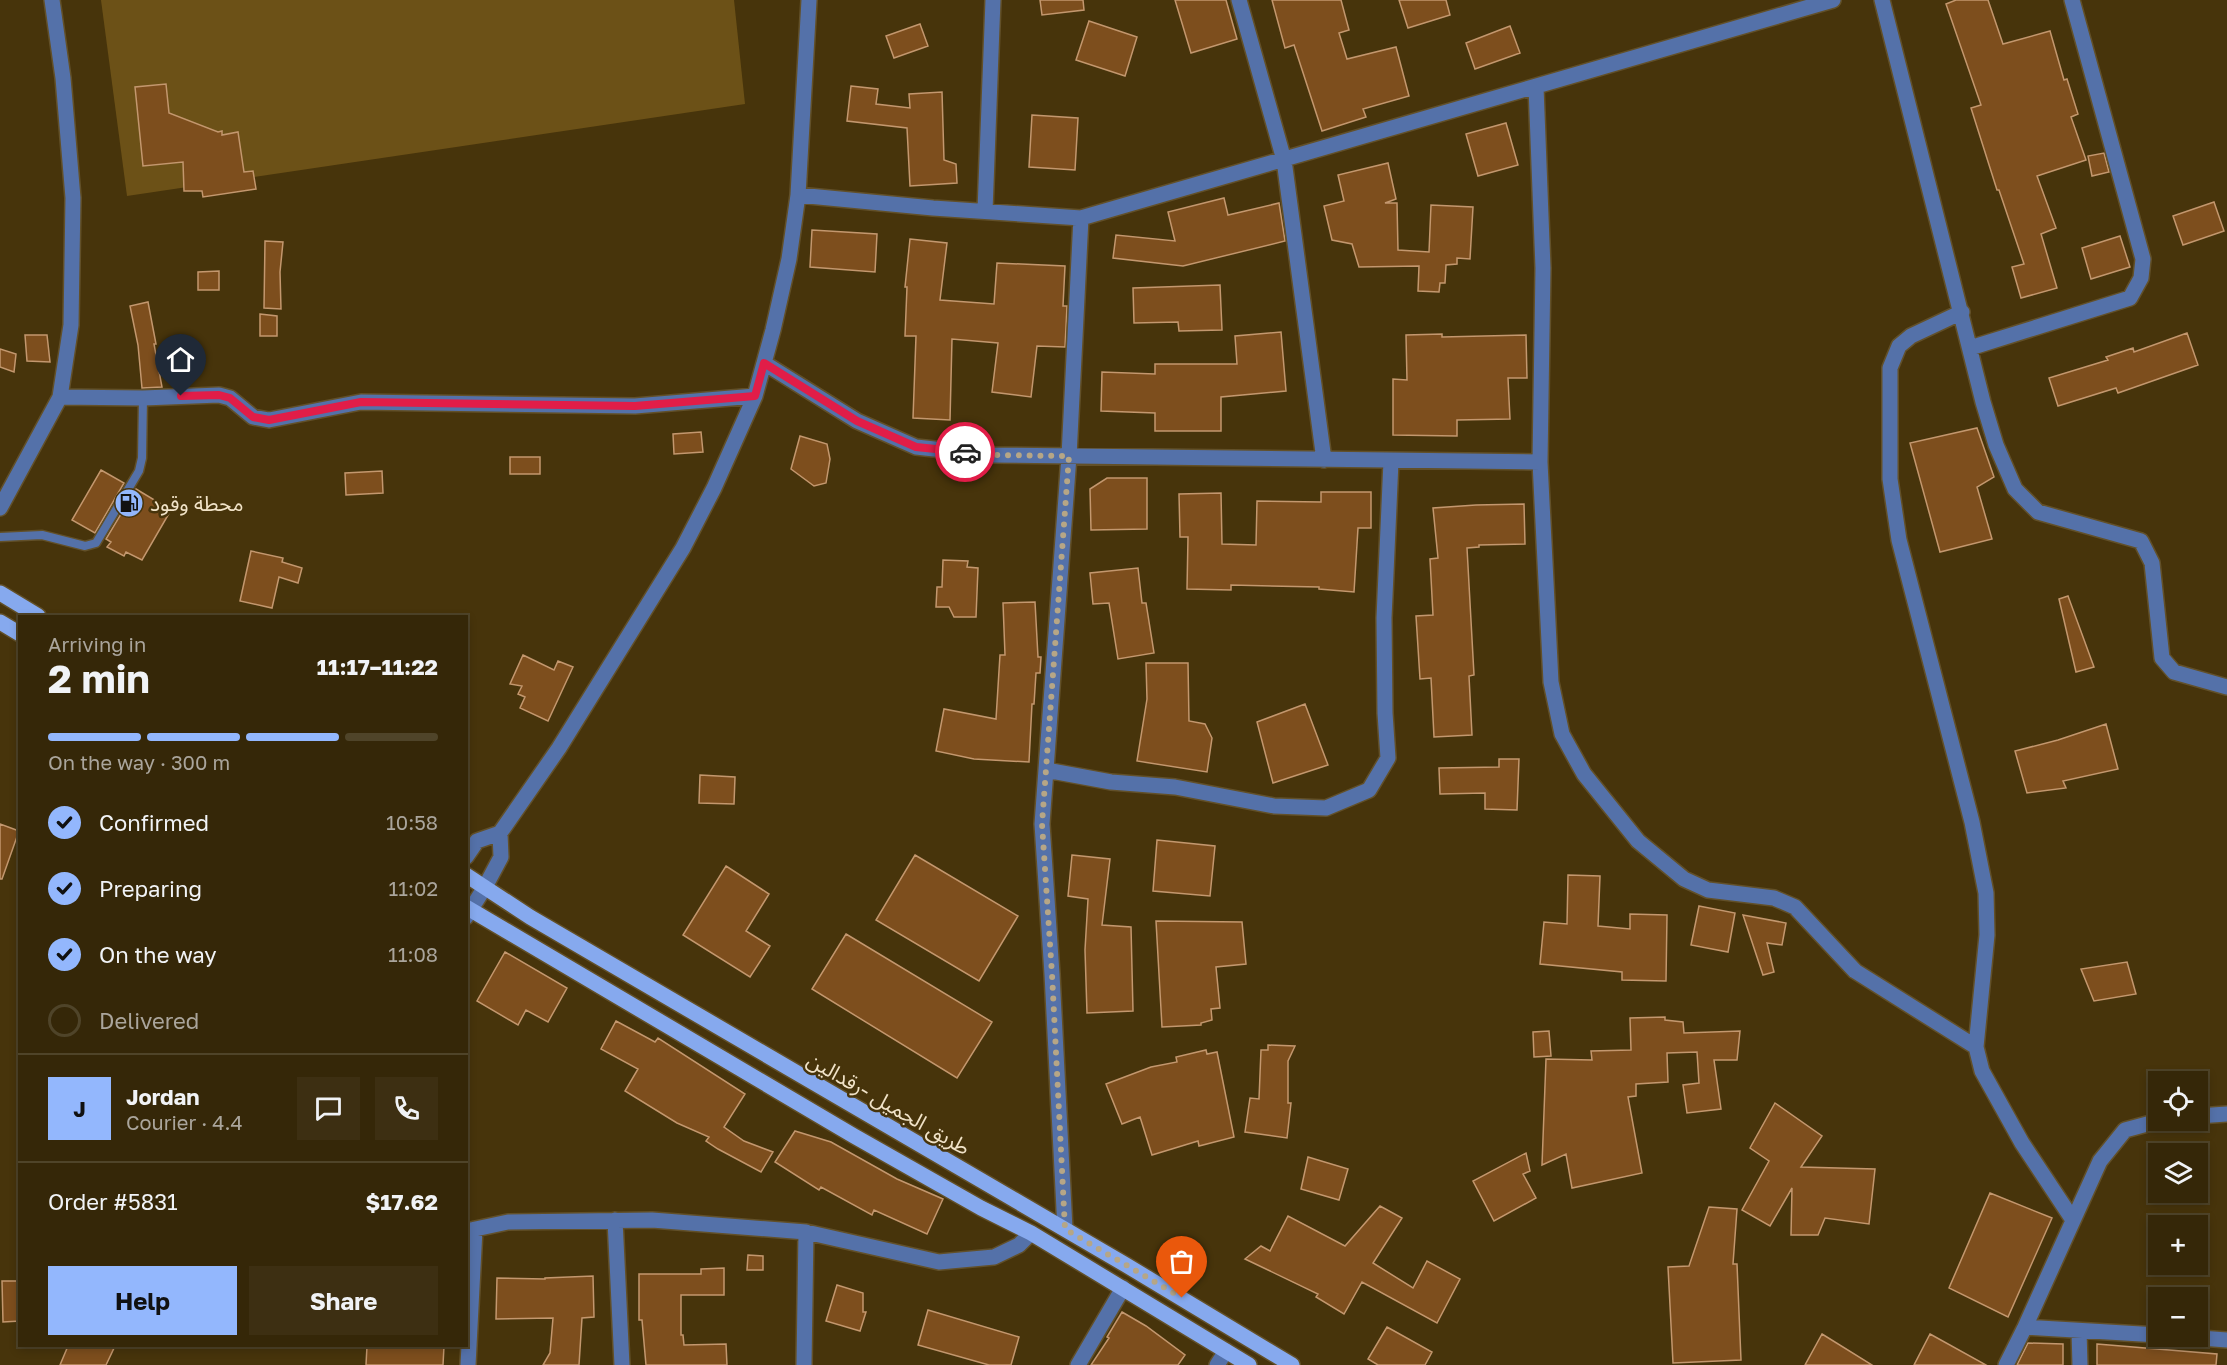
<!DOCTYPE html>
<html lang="en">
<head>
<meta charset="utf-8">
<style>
	body { margin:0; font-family:"Golos Text","Noto Sans Arabic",sans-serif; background:#3d2f12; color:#f1f3f6; height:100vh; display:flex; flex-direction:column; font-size:22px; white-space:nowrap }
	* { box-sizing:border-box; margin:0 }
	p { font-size:20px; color:#aaa59c }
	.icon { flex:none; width:33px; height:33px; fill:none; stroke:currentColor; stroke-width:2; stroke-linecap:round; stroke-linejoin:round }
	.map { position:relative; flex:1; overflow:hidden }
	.details { position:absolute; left:18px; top:615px; width:450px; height:732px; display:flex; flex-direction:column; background:#352708; border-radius:0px; box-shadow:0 3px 9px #0003,0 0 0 2px #4f4429 }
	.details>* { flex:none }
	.controls { position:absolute; left:2148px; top:1071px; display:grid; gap:12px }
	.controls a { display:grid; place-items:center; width:60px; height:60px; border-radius:0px; background:#352708; box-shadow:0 3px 9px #0003,0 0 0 2px #4f4429; font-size:30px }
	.pin { position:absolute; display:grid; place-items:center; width:51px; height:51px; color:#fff; margin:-62px -26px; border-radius:50% 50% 50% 0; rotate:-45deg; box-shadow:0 0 6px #0007 }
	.pin .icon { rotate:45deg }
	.courier { position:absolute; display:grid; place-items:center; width:60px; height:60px; margin:-30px; border:4px solid #e11d48; border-radius:50%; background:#fff; color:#222; box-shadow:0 2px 8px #0007 }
	.head em { font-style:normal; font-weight:700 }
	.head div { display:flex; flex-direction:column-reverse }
	.head { display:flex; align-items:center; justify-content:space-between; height:102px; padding:0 30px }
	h1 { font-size:39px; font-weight:700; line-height:45px }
	.bar { display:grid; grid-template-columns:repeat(4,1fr); gap:9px 6px; align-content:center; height:72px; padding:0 30px }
	.bar i { height:8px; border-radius:4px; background:#4f4429 }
	.bar .current { background:#93b7fd }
	.bar p { grid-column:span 4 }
	.line { display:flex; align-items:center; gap:15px; padding:0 30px; border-top:2px solid #4f4429 }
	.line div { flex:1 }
	.round { display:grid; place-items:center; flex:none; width:63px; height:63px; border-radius:0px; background:#3d2f12 }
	ol { padding:0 30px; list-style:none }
	li { display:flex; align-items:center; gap:18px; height:66px }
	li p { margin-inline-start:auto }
	li .icon { padding:6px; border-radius:50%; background:#93b7fd; color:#111; stroke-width:4 }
	li:last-child { color:#aaa59c }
	li i { width:33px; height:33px; border:3px solid #4f4429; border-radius:50% }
	.button { display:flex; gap:12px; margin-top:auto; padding:12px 30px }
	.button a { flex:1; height:69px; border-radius:0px; background:#93b7fd; color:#111; font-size:24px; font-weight:700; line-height:69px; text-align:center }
	.button a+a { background:#3d2f12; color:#f1f3f6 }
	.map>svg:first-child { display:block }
</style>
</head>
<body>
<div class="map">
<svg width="2227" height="1365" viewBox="0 0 2227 1365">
	<rect width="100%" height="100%" fill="#47340b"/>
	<!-- green -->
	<path fill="#6c5117" d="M101 0H734L745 104 127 196Z"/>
	<!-- building -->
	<path fill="#7d4e1d" stroke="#c3976e" stroke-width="1.5" d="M1040 0H1083L1084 10 1042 15Z
		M1175 0H1226L1237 39 1191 53Z
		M1272 0H1341L1349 30 1339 33 1347 59 1396 47 1409 96 1363 109 1366 117 1322 131 1294 45 1285 48Z
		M1399 0H1446L1450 15 1408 28Z
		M1956 0H1988L2003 44 2050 31 2064 80 2067 79 2078 114 2071 117 2086 160 2037 176 2056 228 2041 234 2057 288 2021 298 2012 267 2024 264 1999 190H1997L1971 108 1981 105 1946 4Z
		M1089 21 1137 37 1125 76 1076 60Z
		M920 24 928 46 894 58 886 36Z
		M1510 26 1520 53 1475 69 1466 43Z
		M166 84 169 113 218 132 222 131V135L238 132 244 172 253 171 256 189 203 197 202 191H184L183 162 143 166 135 87Z
		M851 86 878 89 876 104 910 108 909 94 942 92 944 160 956 164 957 183 910 186 907 128 847 121Z
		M1032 115 1078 118 1075 170 1029 167Z
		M1506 123 1518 165 1478 176 1466 134Z
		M2104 153 2109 172 2092 176 2088 156Z
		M1388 163 1396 199 1385 203H1397L1398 250 1429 252 1431 205 1473 207 1470 259 1457 258V264L1446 265 1445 283H1440L1439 292 1418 291 1419 266 1359 267 1352 244 1332 240 1324 206 1344 201 1338 175Z
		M1224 198 1228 215 1279 203 1285 241 1183 266 1113 258 1116 235 1175 241 1168 212Z
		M2214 202 2224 231 2183 245 2173 216Z
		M812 230 877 234 875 272 810 267Z
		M2120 236 2130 267 2091 279 2082 248Z
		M910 239 947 243 940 300 994 304 997 263 1065 266 1063 306H1067L1065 347 1037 346 1031 397 992 392 998 343 952 339 950 420 913 418 916 336H905L907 287H905Z
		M265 241 283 242 280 272 281 309 264 308Z
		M219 271V290H198V272Z
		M1220 285 1222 330 1179 331 1178 322 1134 323 1133 288Z
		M148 302 156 344H154L162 387 142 388 138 345 130 306Z
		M260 314 277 316V336H260Z
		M1281 332 1286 391 1221 397V431H1155V413L1101 411 1102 372 1155 374V364H1237L1235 336Z
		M2187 333 2198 365 2118 393 2116 388 2058 406 2049 378 2108 360 2106 357 2133 348 2134 352Z
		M1442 334V337L1526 335 1527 378H1508L1510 419 1457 420V436L1393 435V379L1407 380 1406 335Z
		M25 335H47L50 362 27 361Z
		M0 349 16 354 14 372 0 367Z
		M1977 428 1994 477 1977 487 1992 539 1940 552 1910 443Z
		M701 432 703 452 674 454 673 434Z
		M800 436 827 444 830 459 826 483 814 486 791 469Z
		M510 457H540V474H510Z
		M101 470 124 483 95 533 72 520Z
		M382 471 383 493 346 495 345 473Z
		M1107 478H1147V529L1091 530 1090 489Z
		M136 489 171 510 142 560 126 552 124 556 107 547 111 542 106 539Z
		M1321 492H1371V528H1358L1354 592 1319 589V587L1231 585V590L1187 589 1188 537H1180L1179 494 1221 493 1222 544 1256 545 1257 501 1321 502Z
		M1524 504 1525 544 1479 545V547L1467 548 1474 675 1469 676 1472 735 1434 737 1431 678 1420 679 1416 616 1433 615 1430 559 1438 558 1433 508 1476 505Z
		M251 551 283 558 282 562 302 568 298 583 279 577 272 608 240 601Z
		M943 560 968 561 967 567 978 568 976 617H954L949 607H936L937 587H942Z
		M1138 568 1142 603H1146L1154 653 1118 659 1109 603 1093 604 1090 573Z
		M2068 596 2094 667 2076 672 2059 599Z
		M1035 602 1038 657H1041L1040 673H1036L1034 704H1032L1029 762 974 759 936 751 944 709 996 719 1000 655H1005L1003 603Z
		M523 655 554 670 558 661 573 667 548 721 520 708 525 697 518 694 522 686 510 684Z
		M1146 663H1188L1189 721 1205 724 1212 738 1207 772 1137 761 1147 699Z
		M1305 704 1328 765 1273 783 1257 722Z
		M2106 724 2118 769 2063 781 2066 788 2027 793 2015 751 2058 740Z
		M1499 759H1519L1517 810 1485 809V793L1440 794 1439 768 1499 767Z
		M700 775 735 777 734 804 699 803Z
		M0 824 19 831 2 879H0Z
		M1157 840 1215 846 1210 896 1153 891Z
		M915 855 1018 916 979 981 876 920Z
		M1072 855 1110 859 1102 925 1131 927 1133 1011 1087 1013 1085 950 1088 899 1068 896Z
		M726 866 769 894 746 931 770 946 750 977 683 935Z
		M1568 875 1600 876 1598 926 1630 929V914L1667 915 1666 981 1622 980V972L1540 964 1544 922 1567 924Z
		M1699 906 1735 913 1728 952 1691 945Z
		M1743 915 1786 923 1782 945 1767 943 1774 972 1763 975Z
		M1156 921 1242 922 1246 964 1216 967 1220 1008 1211 1009 1212 1020 1201 1023V1025L1162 1027Z
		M846 934 992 1022 957 1078 812 989Z
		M505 952 567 988 548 1022 526 1010 518 1025 477 1001Z
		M2127 962 2136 994 2094 1001 2081 969Z
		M1665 1017V1020L1683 1022 1684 1033 1740 1031 1737 1060H1714L1721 1109 1687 1113 1683 1085 1699 1083 1697 1052 1667 1053 1668 1082 1636 1084V1096L1628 1097 1642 1173 1572 1188 1566 1154 1542 1165 1546 1059 1592 1060 1591 1051 1631 1050 1630 1018Z
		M616 1021 655 1042 658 1038 745 1094 724 1127 744 1141 773 1152 761 1172 718 1149 706 1141 709 1137 677 1123 625 1091 638 1069 601 1049Z
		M1549 1031 1551 1056 1534 1057 1533 1032Z
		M1268 1045 1295 1046 1288 1061V1103H1291L1287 1138 1245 1132 1250 1098 1259 1099 1261 1050H1268Z
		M1206 1050 1207 1054 1217 1052 1234 1137 1199 1146 1198 1141 1152 1155 1140 1117 1122 1124 1106 1084 1151 1067 1177 1062 1176 1057Z
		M1775 1103 1822 1136 1801 1167 1875 1169 1869 1224 1825 1218 1818 1235H1791L1792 1188 1770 1226 1742 1210 1769 1161 1750 1148Z
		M795 1131 831 1142 897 1179 943 1199 927 1234 874 1210 872 1215 821 1187 819 1190 775 1162Z
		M1526 1153 1530 1171 1523 1174 1536 1198 1494 1221 1473 1181Z
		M1308 1157 1348 1169 1339 1200 1301 1189Z
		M1990 1193 2052 1218 2008 1317 1949 1288Z
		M1380 1206 1402 1218 1373 1263 1413 1288 1427 1261 1460 1279 1437 1323 1362 1282 1344 1314 1316 1297 1318 1294 1245 1259 1261 1246 1270 1251 1288 1216 1345 1246Z
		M1709 1207 1737 1209 1733 1264H1737L1741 1360 1673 1363 1668 1267 1689 1266Z
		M748 1255 763 1256V1270H747Z
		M724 1268V1295H681V1335H683L684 1345 726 1344 727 1365H646L642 1320H639V1274H701V1269Z
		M593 1276 594 1317 582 1318 579 1365H543L550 1353 553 1318 496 1319 497 1278 545 1279V1278Z
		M2 1281H20V1321L3 1322Z
		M837 1285 863 1293V1312H866L860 1331 826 1321Z
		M928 1310 1019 1337 1011 1365H989L918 1345Z
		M1122 1312 1146 1326 1185 1355 1178 1365H1091L1109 1338 1107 1337Z
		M1387 1327 1432 1352 1425 1365H1378L1368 1359Z
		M1822 1334 1872 1365H1805Z
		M1930 1334 1986 1365H1914Z
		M2028 1343 2063 1344V1365H2017Z
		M2097 1344 2217 1354 2216 1365H2097Z
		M68 1346H115L106 1365H60Z
		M367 1346H444L443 1365H366Z"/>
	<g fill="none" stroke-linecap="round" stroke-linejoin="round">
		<!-- service casing -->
		<g stroke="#625029" stroke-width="11">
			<path id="service" d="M0 537 42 535 85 546 96 543 139 471 142 458 143 398"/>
		</g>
		<!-- minor casing -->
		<g stroke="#625029" stroke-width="18">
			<path id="minor" d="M1239 0 1284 160 1324 460
				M1882 0 1983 402 1996 445 2015 489 2038 512 2141 541 2152 563 2162 658 2174 672 2227 687
				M1536 87 1543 268 1540 462 1551 682 1562 734 1584 774 1638 841 1684 879 1708 890 1774 898 1795 907 1855 971 1976 1047
				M798 195 933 208 1081 218 1833 0
				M985 211 993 0
				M1962 312 1911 336 1899 346 1890 368V479L1899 540 1972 822 1986 893 1987 935 1976 1047 1982 1071 2022 1143 2073 1220
				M1970 348 2130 298 2141 278 2143 259 2072 0
				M764 363 857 421 916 447 989 455 1540 462
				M60 397 143 398 219 395 230 398 253 417 269 420 361 402 635 406 755 396
				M0 508 60 397 71 325 73 198 63 78 52 0
				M1046 770 1111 782 1175 787 1274 806 1326 808 1369 790 1388 758 1385 713 1384 618 1391 461
				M466 857 477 841 500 833
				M466 917 485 887 501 857 500 833 559 748 683 548 714 488 755 396 773 330 789 259 798 195 809 0
				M2198 1116 2227 1114
				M615 1220 622 1365
				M1065 1229 1052 974 1042 824 1069 456 1081 218
				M466 1231 508 1222 652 1220 806 1232 939 1262 994 1257 1019 1245 1031 1233
				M2025 1327 2158 1335
				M2079 1331 2080 1365
				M2175 1336 2227 1340
				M468 1365 475 1229
				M804 1365 806 1232
				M1078 1365 1123 1288
				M1217 1365 1226 1351
				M2006 1365 2025 1327 2100 1161 2125 1130 2162 1120"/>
		</g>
		<!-- primary casing -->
		<g stroke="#625029" stroke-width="18">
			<path id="primary" d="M0 593 38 616
				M0 622 20 634
				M466 875 530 917 1126 1265 1292 1365
				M466 907 854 1136 981 1208 1031 1233 1249 1365"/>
		</g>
		<!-- service -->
		<use href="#service" stroke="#5471a9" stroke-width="8"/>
		<!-- minor -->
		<use href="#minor" stroke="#5471a9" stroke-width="15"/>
		<!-- primary -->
		<use href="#primary" stroke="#86a9ee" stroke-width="15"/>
	</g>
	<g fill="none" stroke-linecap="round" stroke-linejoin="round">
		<!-- done -->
		<path stroke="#b6a686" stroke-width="6" stroke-dasharray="0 10.8" d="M965 452 989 455 1069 456 1042 824 1052 974 1065 1229 1182 1298"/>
		<!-- route -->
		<path stroke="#e11d48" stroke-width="8" d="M181 396 219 395 230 398 253 417 269 420 361 402 635 406 755 396 764 363 857 421 916 447 965 452"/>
	</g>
	<!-- icons -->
	<defs>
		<g id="fuel-disc" transform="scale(1.5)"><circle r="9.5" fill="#93b7fd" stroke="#47340b"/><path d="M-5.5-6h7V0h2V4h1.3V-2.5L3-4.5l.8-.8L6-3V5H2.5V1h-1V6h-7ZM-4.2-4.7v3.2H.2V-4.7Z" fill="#111"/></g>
	</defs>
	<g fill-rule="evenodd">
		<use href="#fuel-disc" x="129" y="503"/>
	</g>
	<g text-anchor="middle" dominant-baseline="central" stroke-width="5" stroke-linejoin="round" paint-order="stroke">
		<!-- poi labels -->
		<g font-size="21" fill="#f1e3c8" stroke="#47340b" text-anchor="start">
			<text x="150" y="503">محطة وقود</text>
		</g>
		<!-- street labels -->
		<g font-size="21" fill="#f1e3c8" stroke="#47340b">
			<text transform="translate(889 1103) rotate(30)">طريق الجميل -رقدالين</text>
		</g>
	</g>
</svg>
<div class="controls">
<a><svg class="icon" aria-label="locate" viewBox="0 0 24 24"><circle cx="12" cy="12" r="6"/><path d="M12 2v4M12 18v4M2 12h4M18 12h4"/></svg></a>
<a><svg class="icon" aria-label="layers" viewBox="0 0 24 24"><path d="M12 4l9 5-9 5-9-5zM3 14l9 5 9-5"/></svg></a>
<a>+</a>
<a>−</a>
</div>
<div class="pin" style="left:1182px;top:1298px;background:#ea580c"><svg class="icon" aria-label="bag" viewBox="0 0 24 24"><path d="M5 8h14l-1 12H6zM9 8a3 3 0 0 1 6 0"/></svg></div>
<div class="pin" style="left:181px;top:396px;background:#1f2937"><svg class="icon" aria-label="home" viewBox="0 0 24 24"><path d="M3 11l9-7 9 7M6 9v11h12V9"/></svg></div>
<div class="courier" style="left:965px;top:452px"><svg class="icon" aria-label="car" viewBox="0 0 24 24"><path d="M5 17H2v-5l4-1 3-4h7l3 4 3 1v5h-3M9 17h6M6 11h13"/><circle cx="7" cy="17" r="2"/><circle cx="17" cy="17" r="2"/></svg></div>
<section class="details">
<div class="head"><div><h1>2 min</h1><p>Arriving in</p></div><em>11:17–11:22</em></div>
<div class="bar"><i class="current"></i><i class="current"></i><i class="current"></i><i></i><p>On the way · 300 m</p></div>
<ol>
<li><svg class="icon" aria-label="check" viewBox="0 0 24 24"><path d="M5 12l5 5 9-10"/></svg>Confirmed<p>10:58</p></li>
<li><svg class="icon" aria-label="check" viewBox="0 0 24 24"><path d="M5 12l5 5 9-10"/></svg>Preparing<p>11:02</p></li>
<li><svg class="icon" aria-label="check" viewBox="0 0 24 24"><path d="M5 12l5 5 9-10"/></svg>On the way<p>11:08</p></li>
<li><i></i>Delivered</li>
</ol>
<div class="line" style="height:108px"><b class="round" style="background:#93b7fd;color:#111">J</b><div><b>Jordan</b><p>Courier · 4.4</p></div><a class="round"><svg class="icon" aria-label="chat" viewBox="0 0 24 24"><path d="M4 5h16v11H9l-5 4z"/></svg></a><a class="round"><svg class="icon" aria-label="phone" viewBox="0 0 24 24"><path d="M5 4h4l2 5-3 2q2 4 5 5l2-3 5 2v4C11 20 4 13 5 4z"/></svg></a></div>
<div class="line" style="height:78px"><div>Order #5831</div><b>$17.62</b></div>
<div class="button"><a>Help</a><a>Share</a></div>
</section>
</div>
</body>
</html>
